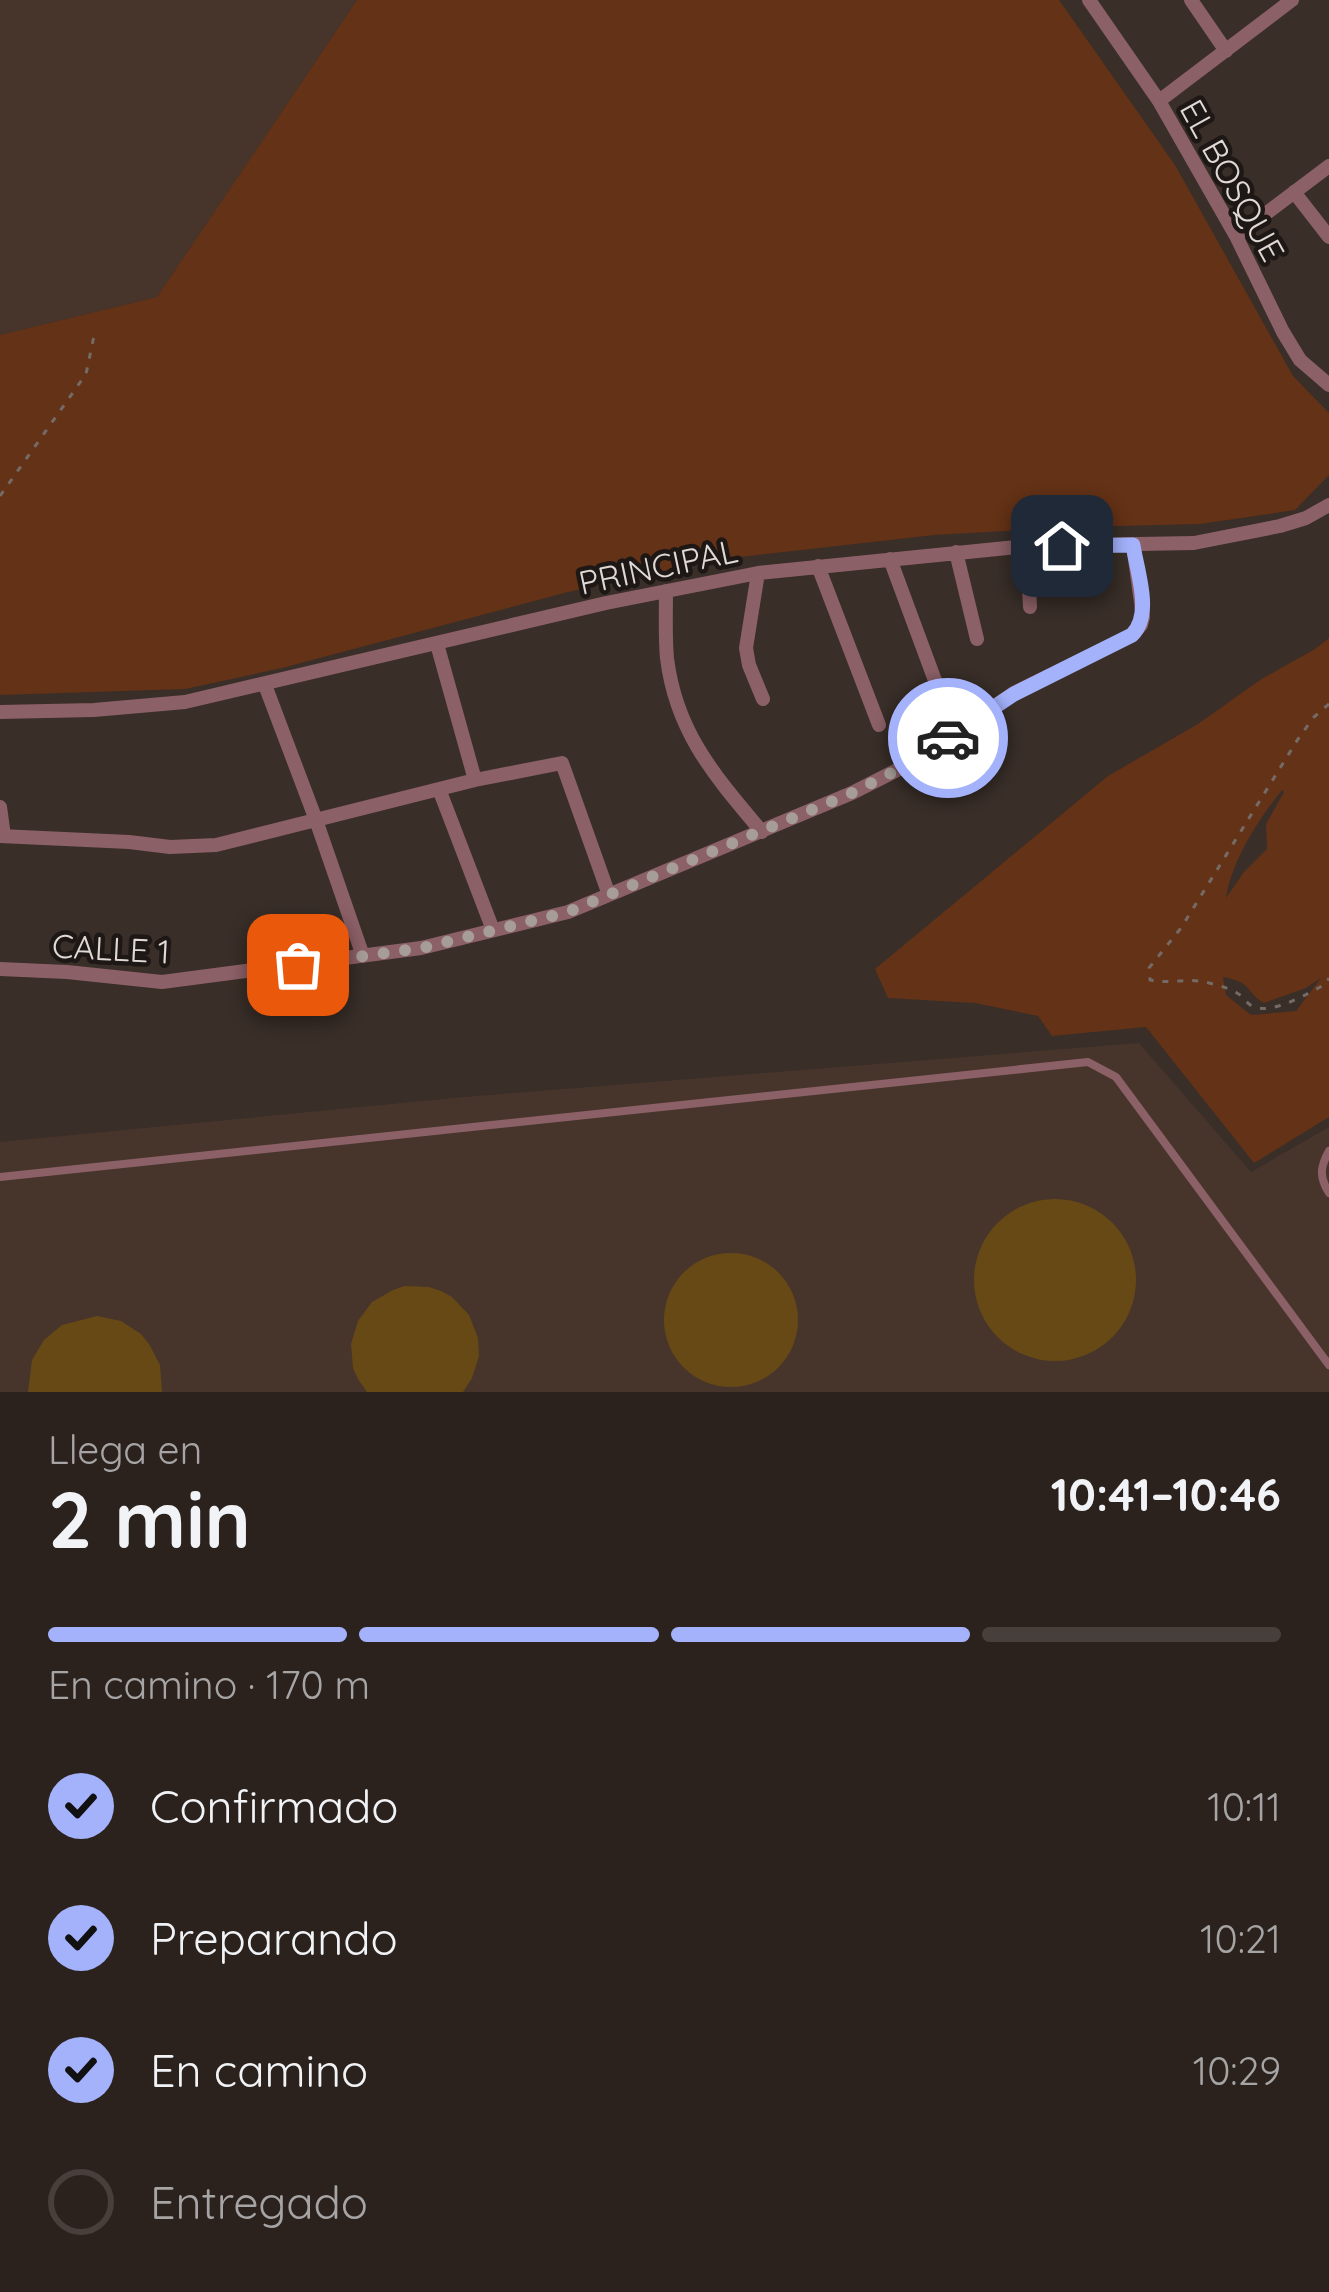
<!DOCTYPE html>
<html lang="es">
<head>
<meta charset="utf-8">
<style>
	body { margin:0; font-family:Quicksand,sans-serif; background:#332a27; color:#f1f3f6; height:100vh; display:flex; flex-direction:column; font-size:45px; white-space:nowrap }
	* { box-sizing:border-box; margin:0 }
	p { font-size:39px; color:#a6a4a4 }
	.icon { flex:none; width:66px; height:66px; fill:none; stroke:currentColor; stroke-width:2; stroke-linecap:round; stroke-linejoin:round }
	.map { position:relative; height:1392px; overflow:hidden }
	.side { display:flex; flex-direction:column; background:#2b221e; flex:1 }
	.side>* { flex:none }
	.pin { position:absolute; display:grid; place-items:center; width:102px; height:102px; color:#fff; margin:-51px; border-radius:24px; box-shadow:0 6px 18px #0006 }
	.courier { position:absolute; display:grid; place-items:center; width:120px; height:120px; margin:-60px; border:9px solid #a4b2fc; border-radius:50%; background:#fff; color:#222; box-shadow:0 3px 15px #0007 }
	.head em { font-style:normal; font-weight:700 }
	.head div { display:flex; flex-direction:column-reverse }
	.head { display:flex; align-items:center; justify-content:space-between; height:204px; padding:0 48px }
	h1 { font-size:78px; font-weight:700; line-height:90px }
	.bar { display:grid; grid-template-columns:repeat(4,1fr); gap:18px 12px; align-content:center; height:144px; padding:0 48px }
	.bar i { height:15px; border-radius:9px; background:#473f3c }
	.bar .current { background:#a4b2fc }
	.bar p { grid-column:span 4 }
	ol { padding:0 48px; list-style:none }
	li { display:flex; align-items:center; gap:36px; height:132px }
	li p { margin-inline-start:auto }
	li .icon { padding:12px; border-radius:50%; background:#a4b2fc; color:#111; stroke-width:4 }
	li:last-child { color:#a6a4a4 }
	li i { width:66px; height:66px; border:6px solid #473f3c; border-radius:50% }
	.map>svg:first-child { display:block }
</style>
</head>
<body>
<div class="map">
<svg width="1329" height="1392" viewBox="0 0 1329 1392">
	<rect width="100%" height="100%" fill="#392e28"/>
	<!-- built -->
	<path fill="#47352c" d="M0 0H357L157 297 0 335Z
		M1139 1043 1251 1172 1329 1127V1392H0V1142L464 1097Z"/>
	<!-- green -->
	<path fill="#643216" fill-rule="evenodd" d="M357 0H1059L1175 165 1293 376 1329 413V475L1295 510 1200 524 1074 527 934 535 723 559 568 592 282 668 185 689 0 695V335L157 297Z
		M1329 638V1117L1254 1163 1146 1027 1052 1036 1038 1016 975 1003 888 998 875 969 1108 776 1198 724 1260 680 1315 649ZM1282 790 1284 792 1266 824 1267 849 1244 872 1226 898C1232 860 1258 820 1282 790ZM1223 977C1253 982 1246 993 1264 1003L1306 988 1321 978 1296 1011 1251 1015 1226 995Z"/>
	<!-- building -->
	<path fill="#674916" d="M974 1280a81 81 0 1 1 162 0a81 81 0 1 1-162 0Z
		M664 1320a67 67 0 1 1 134 0a67 67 0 1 1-134 0Z
		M405 1286 429 1287 441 1291 452 1297 469 1315 478 1338 479 1356 472 1378 463 1392H367L358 1379 353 1368 351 1344 358 1321 372 1302 393 1290Z
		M97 1316 121 1321 141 1334 149 1344 160 1365 162 1392H28L32 1360 44 1340 62 1325Z"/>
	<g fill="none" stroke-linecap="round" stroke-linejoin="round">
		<!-- path -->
		<path stroke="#756b66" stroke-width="3" stroke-dasharray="6 9" stroke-linecap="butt" d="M0 496 86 374 95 331
			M1329 704 1314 717 1298 739 1181 928 1149 968 1150 980C1169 984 1182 979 1199 981 1210 983 1228 987 1237 993 1244 997 1245 1002 1252 1006 1272 1016 1308 993 1326 984L1329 978"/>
		<!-- lane -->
		<path stroke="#8c6067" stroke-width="8" d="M1329 1151C1320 1167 1319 1177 1329 1193
			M0 1177 1088 1062 1116 1077 1329 1365"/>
		<!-- street -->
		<path stroke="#8c6067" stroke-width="14" d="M1089 0 1159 101 1236 236 1283 332 1300 360 1329 385
			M1191 0 1226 51
			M1159 101 1292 0
			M1294 192 1329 237
			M1236 236 1329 166
			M1027 546 1030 607
			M956 552 977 639
			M890 559 940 694
			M818 566 879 725
			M758 573 746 648 749 665 763 699
			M666 591C666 613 665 636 667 658 676 733 716 777 762 832
			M437 644 475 780
			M265 685 316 820 363 956
			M0 712 94 710 185 702 606 603 758 573 1027 546 1194 543 1280 526 1306 518 1329 505
			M439 789 493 930
			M0 807 4 836
			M0 836 129 842 170 847 216 845 475 780 562 763 609 895
			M0 969 67 972 162 982 421 948 568 912 852 793 907 765 1014 693 1132 635 1141 625 1143 617 1133 545"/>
	</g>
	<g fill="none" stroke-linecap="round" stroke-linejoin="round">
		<!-- done -->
		<path stroke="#a69d98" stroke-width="12" stroke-dasharray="0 21.6" d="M298 965 422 948 568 912 852 793 907 765 948 738"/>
		<!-- route -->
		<path stroke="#a4b2fc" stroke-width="15" d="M948 738 1014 694 1132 635C1153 614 1137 572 1133 545L1062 546"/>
	</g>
	<g text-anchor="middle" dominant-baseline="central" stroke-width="9" stroke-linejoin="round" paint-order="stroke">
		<!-- street labels -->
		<g font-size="33" fill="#e0d9d5" stroke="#1d1715">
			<text transform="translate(1233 180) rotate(61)">EL BOSQUE</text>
			<text transform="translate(658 566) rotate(-12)">PRINCIPAL</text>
			<text transform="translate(111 948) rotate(3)">CALLE 1</text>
		</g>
	</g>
</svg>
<div class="pin" style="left:298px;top:965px;background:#ea580c"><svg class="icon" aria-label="bag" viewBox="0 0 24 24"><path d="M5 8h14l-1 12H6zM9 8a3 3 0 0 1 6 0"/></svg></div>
<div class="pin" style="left:1062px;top:546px;background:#1f2937"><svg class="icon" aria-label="home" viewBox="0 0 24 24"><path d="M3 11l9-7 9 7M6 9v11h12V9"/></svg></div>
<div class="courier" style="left:948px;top:738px"><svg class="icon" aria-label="car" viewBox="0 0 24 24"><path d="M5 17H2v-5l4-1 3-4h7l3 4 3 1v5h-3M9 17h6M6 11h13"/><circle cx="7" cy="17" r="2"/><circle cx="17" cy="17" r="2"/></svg></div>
</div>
<section class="side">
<div class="head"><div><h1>2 min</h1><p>Llega en</p></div><em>10:41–10:46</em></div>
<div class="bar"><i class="current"></i><i class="current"></i><i class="current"></i><i></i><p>En camino · 170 m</p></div>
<ol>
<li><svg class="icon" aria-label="check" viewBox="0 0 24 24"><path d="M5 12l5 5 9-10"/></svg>Confirmado<p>10:11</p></li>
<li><svg class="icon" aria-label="check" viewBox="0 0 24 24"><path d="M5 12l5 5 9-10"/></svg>Preparando<p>10:21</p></li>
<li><svg class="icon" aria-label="check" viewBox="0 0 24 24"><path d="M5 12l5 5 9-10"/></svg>En camino<p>10:29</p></li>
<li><i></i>Entregado</li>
</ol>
</section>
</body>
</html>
